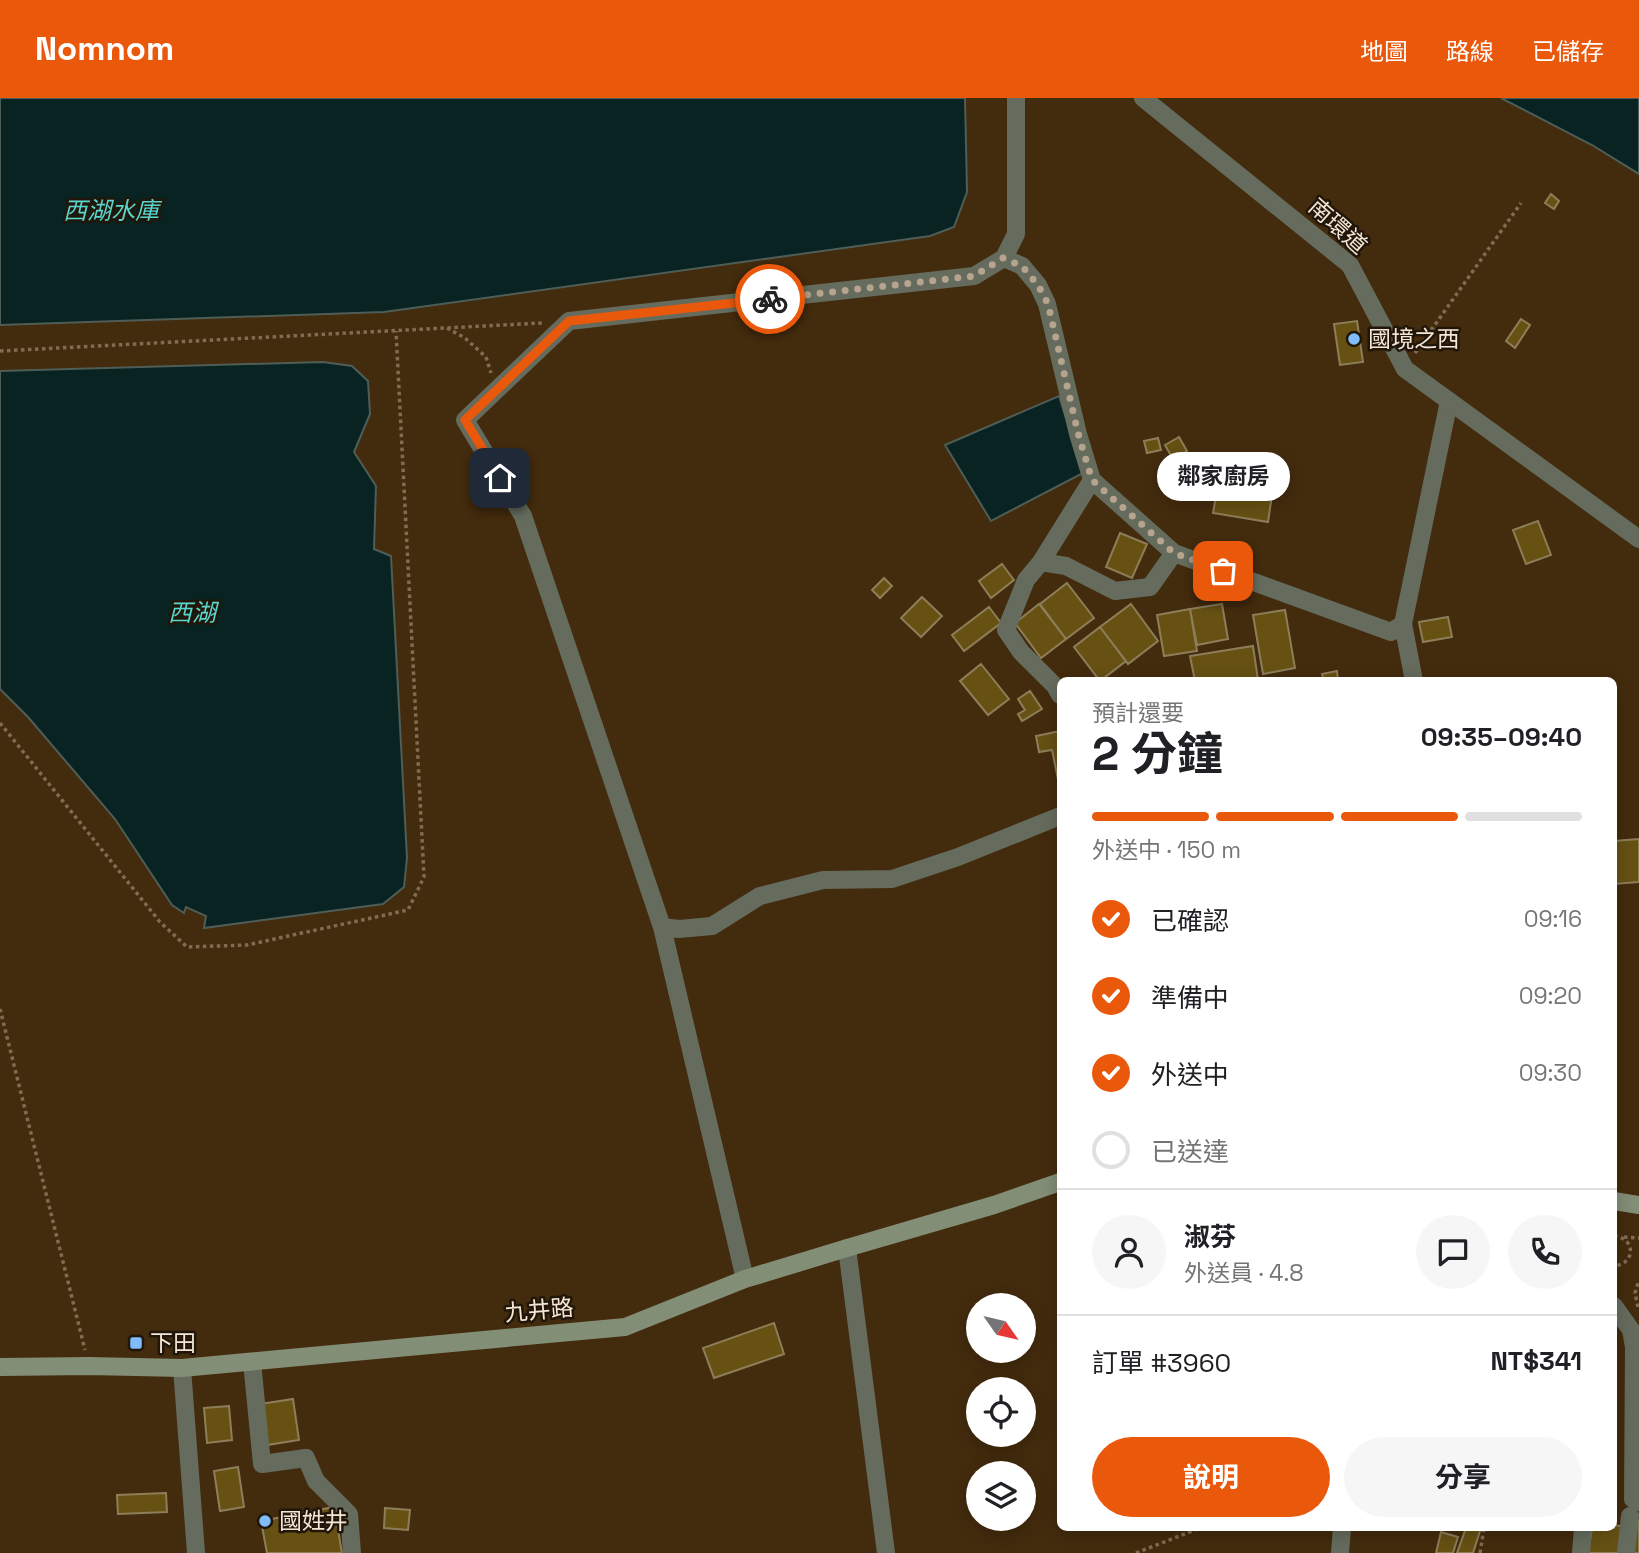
<!DOCTYPE html>
<html lang="zh-TW">
<head>
<meta charset="utf-8">
<style>
	body { margin:0; font-family:"Space Grotesk","Noto Sans TC",sans-serif; background:#f6f6f6; color:#202124; height:100vh; display:flex; flex-direction:column; font-size:26px; white-space:nowrap }
	* { box-sizing:border-box; margin:0 }
	p { font-size:23px; color:#757577 }
	.icon { flex:none; width:38px; height:38px; fill:none; stroke:currentColor; stroke-width:2; stroke-linecap:round; stroke-linejoin:round }
	.map { position:relative; flex:1; overflow:hidden }
	.sheet { position:absolute; left:1057px; top:579px; width:560px; height:854px; display:flex; flex-direction:column; background:#fff; border-radius:10px; box-shadow:0 4px 18px #0003 }
	.sheet>* { flex:none }
	.needle { width:46px; rotate:124deg }
	.fabs { position:absolute; left:966px; top:1195px; display:grid; gap:14px }
	.fabs a { display:grid; place-items:center; width:70px; height:70px; border-radius:50%; background:#fff; box-shadow:0 4px 18px #0003; font-size:35px }
	.pin { position:absolute; display:grid; place-items:center; width:60px; height:60px; color:#fff; margin:-30px; border-radius:14px; box-shadow:0 4px 10px #0006 }
	.courier { position:absolute; display:grid; place-items:center; width:70px; height:70px; margin:-35px; border:5px solid #ea580c; border-radius:50%; background:#fff; color:#222; box-shadow:0 2px 9px #0007 }
	.bubble { position:absolute; height:49px; border-radius:24px; background:#fff; box-shadow:0 4px 18px #0003; font-size:23px; font-weight:700; line-height:49px; text-align:center }
	.overview em { font-style:normal; font-weight:700 }
	.overview div { display:flex; flex-direction:column-reverse }
	.overview { display:flex; align-items:center; justify-content:space-between; height:119px; padding:0 35px }
	h1 { font-size:46px; font-weight:700; line-height:52px }
	.bar { display:grid; grid-template-columns:repeat(4,1fr); gap:10px 7px; align-content:center; height:84px; padding:0 35px }
	.bar i { height:9px; border-radius:5px; background:#e0e0e0 }
	.bar .active { background:#ea580c }
	.bar p { grid-column:span 4 }
	.line { display:flex; align-items:center; gap:18px; padding:0 35px; border-top:2px solid #e0e0e0 }
	.line div { flex:1 }
	.round { display:grid; place-items:center; flex:none; width:74px; height:74px; border-radius:37px; background:#f6f6f6 }
	ol { padding:0 35px; list-style:none }
	li { display:flex; align-items:center; gap:21px; height:77px }
	li p { margin-inline-start:auto }
	li .icon { padding:7px; border-radius:50%; background:#ea580c; color:#fff; stroke-width:4 }
	li:last-child { color:#757577 }
	li i { width:38px; height:38px; border:4px solid #e0e0e0; border-radius:50% }
	.cta { display:flex; gap:14px; margin-top:auto; padding:14px 35px }
	.cta a { flex:1; height:80px; border-radius:42px; background:#ea580c; color:#fff; font-size:28px; font-weight:700; line-height:80px; text-align:center }
	.cta a+a { background:#f6f6f6; color:#202124 }
	header { display:flex; align-items:center; gap:42px; box-sizing:border-box; height:98px; padding:0 35px; background:#ea580c; color:#fff }
	header strong { font-size:33px }
	nav { display:flex; gap:38px; margin-inline-start:auto; font-size:24px }
	.map>svg:first-child { display:block }
</style>
</head>
<body>
<header>
<strong>Nomnom</strong>
<nav><a>地圖</a><a>路線</a><a>已儲存</a></nav>
</header>
<div class="map">
<svg width="1639" height="1455" viewBox="0 0 1639 1455">
	<rect width="100%" height="100%" fill="#432b0d"/>
	<!-- water -->
	<path fill="#082321" stroke="#4f5d57" stroke-width="2" d="M0 0H965L967 94 954 129 930 138 384 214 0 227Z
		M1501 0H1639V76L1592 47Z
		M323 264 352 268 368 283 370 316 354 354 376 388 374 451 391 458 407 760 404 789 383 806 204 830 206 818 186 809 184 815 172 807 115 721 28 619 0 591V273Z
		M1059 298 1083 375 991 423 945 347Z"/>
	<!-- building -->
	<path fill="#665113" stroke="#8d7e59" stroke-width="2" d="M1551 96 1559 103 1554 111 1545 105Z
		M1521 221 1530 227 1515 250 1506 243Z
		M1357 223 1363 264 1340 267 1334 226Z
		M1179 339 1187 353 1173 361 1165 347Z
		M1158 340 1161 352 1147 355 1144 343Z
		M1186 357 1201 381 1184 392 1168 369Z
		M1219 381 1273 390 1268 424 1213 415Z
		M1538 423 1551 457 1526 466 1513 432Z
		M1120 435 1147 446 1132 480 1106 469Z
		M1002 466 1014 482 991 500 979 483Z
		M884 480 892 488 880 500 872 492Z
		M1067 485 1094 520 1066 541 1040 506Z
		M922 499 942 518 921 539 901 520Z
		M1039 506 1066 541 1041 560 1015 525Z
		M1131 506 1158 543 1128 566 1100 529Z
		M1222 506 1228 541 1197 547 1190 511Z
		M989 509 1001 525 964 553 952 537Z
		M1190 511 1197 553 1164 558 1157 517Z
		M1285 512 1295 570 1263 576 1253 517Z
		M1448 519 1452 539 1423 544 1419 524Z
		M1100 529 1126 563 1100 583 1074 549Z
		M1253 548 1258 582 1195 583 1190 558Z
		M981 566 1009 601 988 617 960 583Z
		M1337 573 1338 583H1324L1322 576Z
		M1030 593 1042 611 1022 623 1018 616 1025 612 1018 601Z
		M1060 633V691L1052 652 1039 654 1036 638Z
		M1639 741V784L1614 786V743Z
		M774 1225 784 1256 714 1280 703 1250Z
		M293 1301 299 1342 267 1347 260 1306Z
		M229 1308 232 1342 207 1345 204 1310Z
		M238 1369 244 1409 220 1413 214 1373Z
		M166 1395 167 1414 118 1416 117 1397Z
		M334 1409 342 1455H267L261 1423Z
		M385 1410 410 1412 408 1432 384 1430Z
		M1634 1422H1639V1455H1630Z
		M1614 1427 1626 1429 1622 1455H1588L1592 1430H1614Z
		M1466 1430H1481L1473 1455H1457Z
		M1441 1434 1458 1439 1453 1455H1436Z"/>
	<g fill="none" stroke-linecap="round" stroke-linejoin="round">
		<!-- path -->
		<path stroke="#816c53" stroke-width="3.5" stroke-dasharray="3.5 3.5" stroke-linecap="butt" d="M447 230 465 240 486 259 491 275
			M0 253 542 225
			M1415 255 1521 105
			M0 625 160 824 187 849 247 847 408 812 424 779 396 233
			M0 911 85 1252
			M1614 1138C1636 1140 1636 1166 1614 1168
			M1624 1139 1639 1140
			M1638 1209 1635 1195 1639 1182
			M1136 1455 1200 1430
			M1480 1455 1484 1430"/>
		<!-- minor -->
		<path stroke="#656c5d" stroke-width="18" d="M1004 160 1022 168 1038 187 1047 206 1078 336 1092 382 1041 464
			M1092 382 1174 455
			M1414 583 1403 526 1449 303
			M1060 597 1055 588 1021 554 1006 532 1026 482 1041 464 1066 468 1115 493 1150 489 1174 455 1391 534 1403 526
			M662 829 679 831 712 828 760 798 823 782 892 781 958 759 1060 718
			M745 1181 662 829 523 418 465 322 569 223 974 178 1004 160 1016 136V0
			M252 1264 262 1366 306 1360 316 1383 349 1416 352 1455
			M182 1270 196 1455
			M1340 1455 1342 1430
			M1581 1455 1583 1430
			M1626 1455 1630 1418"/>
		<!-- tertiary -->
		<path stroke="#656c5d" stroke-width="18" d="M1143 0 1350 167 1405 271 1639 441
			M847 1150 886 1455
			M1614 1208 1631 1232 1634 1249 1633 1401 1639 1404"/>
		<!-- secondary -->
		<path stroke="#828e76" stroke-width="18" d="M1614 1103 1639 1107
			M0 1269 89 1268 182 1270 625 1229 745 1181 847 1150 994 1107 1060 1084"/>
	</g>
	<g fill="none" stroke-linecap="round" stroke-linejoin="round">
		<!-- done -->
		<path stroke="#b7a48f" stroke-width="7" stroke-dasharray="0 12.6" d="M770 201 974 178 1003 160 1022 168 1038 187 1048 206 1078 335 1092 382 1174 455 1223 473"/>
		<!-- route -->
		<path stroke="#ea580c" stroke-width="9" d="M500 380 465 322 569 223 770 201"/>
	</g>
	<!-- markers -->
	<g fill="#7fbdfa" stroke="#21160a" stroke-width="2.5">
		<circle cx="1354" cy="241" r="7"/>
		<rect x="129" y="1238" width="14" height="14" rx="3.5"/>
		<circle cx="265" cy="1423" r="7"/>
	</g>
	<g text-anchor="middle" dominant-baseline="central" stroke-width="5" stroke-linejoin="round" paint-order="stroke">
		<!-- street labels -->
		<g font-size="23" fill="#f5e5d5" stroke="#21160a">
			<text transform="translate(1338 128) rotate(42)">南環道</text>
			<text transform="translate(539 1212) rotate(-5)">九井路</text>
		</g>
		<!-- poi labels -->
		<g font-size="23" fill="#f5e5d5" stroke="#21160a" text-anchor="start">
			<text x="1368" y="241">國境之西</text>
			<text x="150" y="1245">下田</text>
			<text x="279" y="1423">國姓井</text>
		</g>
		<!-- water labels -->
		<g font-size="24" font-style="italic" fill="#58d6cd" stroke="#21160a">
			<text x="111" y="112">西湖水庫</text>
			<text x="192" y="514">西湖</text>
		</g>
	</g>
</svg>
<div class="fabs">
<a><svg class="needle" viewBox="-14 -14 28 28"><path d="M0-13l5 13h-10z" fill="#e53935"/><path d="M0 13l5-13h-10z" fill="#757577"/></svg></a>
<a><svg class="icon" aria-label="locate" viewBox="0 0 24 24"><circle cx="12" cy="12" r="6"/><path d="M12 2v4M12 18v4M2 12h4M18 12h4"/></svg></a>
<a><svg class="icon" aria-label="layers" viewBox="0 0 24 24"><path d="M12 4l9 5-9 5-9-5zM3 14l9 5 9-5"/></svg></a>
</div>
<div class="pin" style="left:1223px;top:473px;background:#ea580c"><svg class="icon" aria-label="bag" viewBox="0 0 24 24"><path d="M5 8h14l-1 12H6zM9 8a3 3 0 0 1 6 0"/></svg></div>
<div class="pin" style="left:500px;top:380px;background:#1f2937"><svg class="icon" aria-label="home" viewBox="0 0 24 24"><path d="M3 11l9-7 9 7M6 9v11h12V9"/></svg></div>
<div class="courier" style="left:770px;top:201px"><svg class="icon" aria-label="bike" viewBox="0 0 24 24"><circle cx="6" cy="16" r="4"/><circle cx="18" cy="16" r="4"/><path d="M6 16l4-8h5l3 8M10 8l3 8H6M13 5h3"/></svg></div>
<div class="bubble" style="left:1157px;top:354px;width:133px">鄰家廚房</div>
<section class="sheet">
<div class="overview"><div><h1>2 分鐘</h1><p>預計還要</p></div><em>09:35–09:40</em></div>
<div class="bar"><i class="active"></i><i class="active"></i><i class="active"></i><i></i><p>外送中 · 150 m</p></div>
<ol>
<li><svg class="icon" aria-label="check" viewBox="0 0 24 24"><path d="M5 12l5 5 9-10"/></svg>已確認<p>09:16</p></li>
<li><svg class="icon" aria-label="check" viewBox="0 0 24 24"><path d="M5 12l5 5 9-10"/></svg>準備中<p>09:20</p></li>
<li><svg class="icon" aria-label="check" viewBox="0 0 24 24"><path d="M5 12l5 5 9-10"/></svg>外送中<p>09:30</p></li>
<li><i></i>已送達</li>
</ol>
<div class="line" style="height:126px"><a class="round"><svg class="icon" aria-label="person" viewBox="0 0 24 24"><circle cx="12" cy="8" r="4"/><path d="M4 21q1-7 8-7t8 7"/></svg></a><div><b>淑芬</b><p>外送員 · 4.8</p></div><a class="round"><svg class="icon" aria-label="chat" viewBox="0 0 24 24"><path d="M4 5h16v11H9l-5 4z"/></svg></a><a class="round"><svg class="icon" aria-label="phone" viewBox="0 0 24 24"><path d="M5 4h4l2 5-3 2q2 4 5 5l2-3 5 2v4C11 20 4 13 5 4z"/></svg></a></div>
<div class="line" style="height:91px"><div>訂單 #3960</div><b>NT$341</b></div>
<div class="cta"><a>說明</a><a>分享</a></div>
</section>
</div>
</body>
</html>
